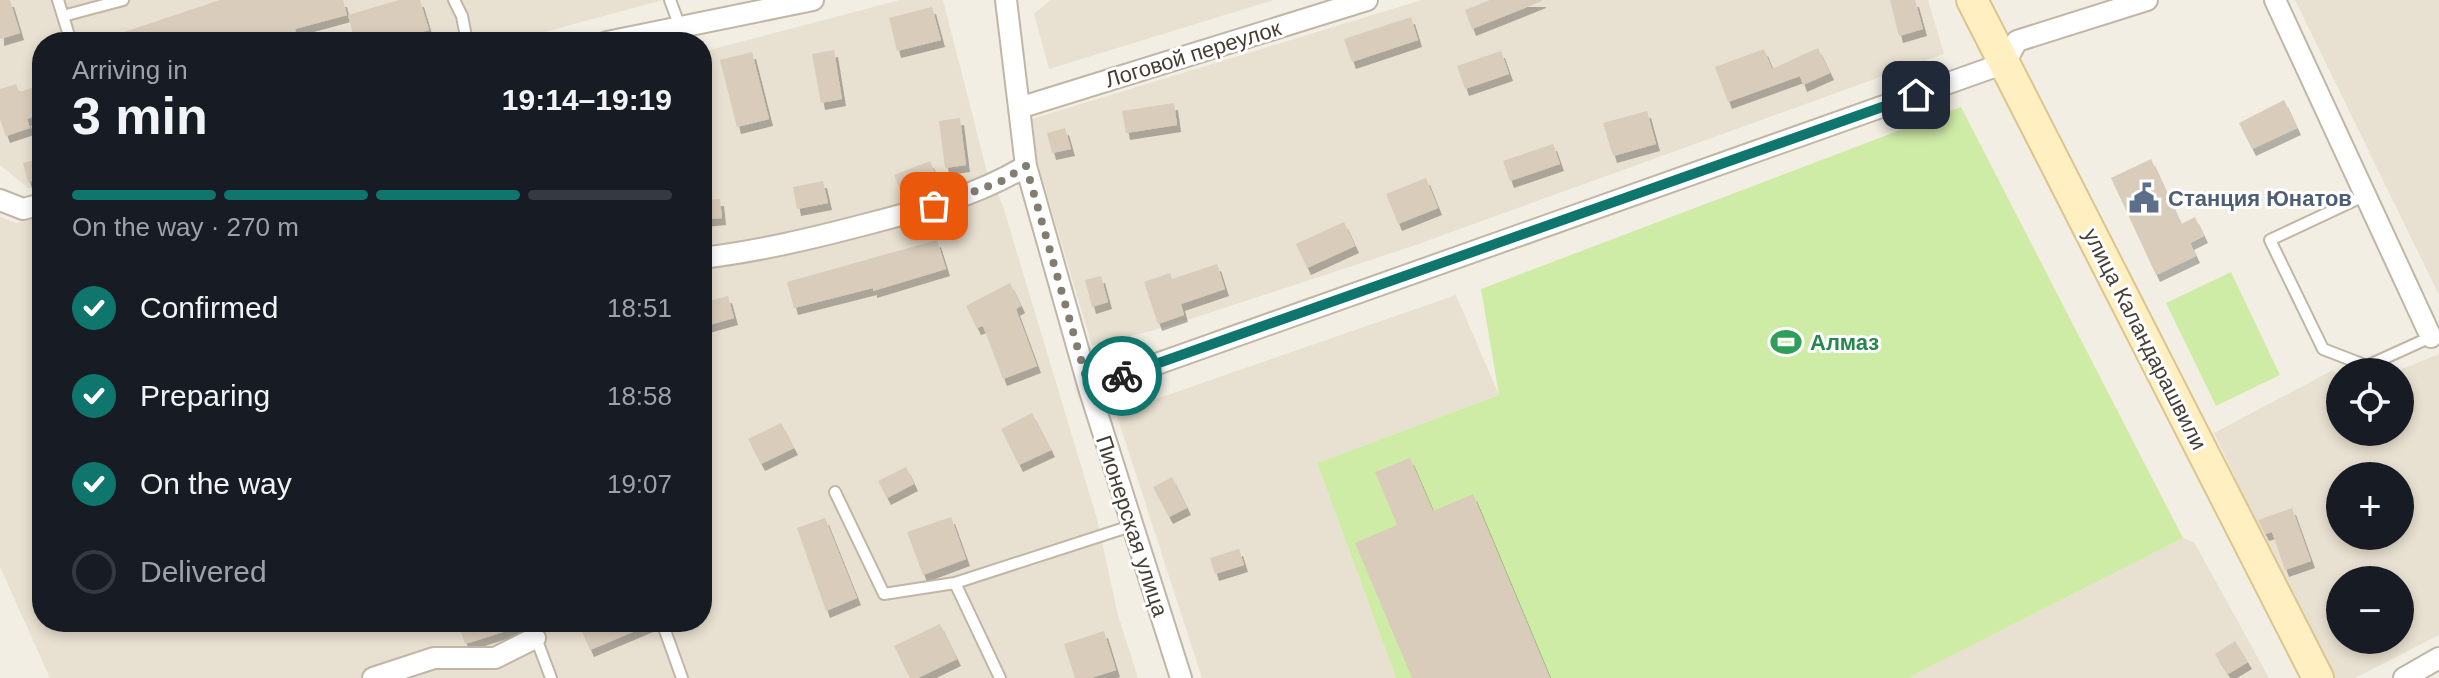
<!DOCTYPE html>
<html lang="en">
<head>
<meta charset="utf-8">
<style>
	body { margin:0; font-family:Helvetica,sans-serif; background:#20242c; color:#f1f3f6; height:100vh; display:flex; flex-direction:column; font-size:30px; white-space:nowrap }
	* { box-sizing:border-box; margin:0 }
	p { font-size:26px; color:#9ea1a6 }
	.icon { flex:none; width:44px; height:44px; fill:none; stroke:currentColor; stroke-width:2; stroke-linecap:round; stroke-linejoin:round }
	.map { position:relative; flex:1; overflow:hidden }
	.details { position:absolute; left:32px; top:32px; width:680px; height:600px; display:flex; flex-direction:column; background:#171b24; border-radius:32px; box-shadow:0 4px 12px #0003 }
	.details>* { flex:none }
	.buttons { position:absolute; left:2326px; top:358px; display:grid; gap:16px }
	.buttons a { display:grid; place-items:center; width:88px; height:88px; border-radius:50%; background:#171b24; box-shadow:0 4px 12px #0003; font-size:40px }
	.pin { position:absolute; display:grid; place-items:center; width:68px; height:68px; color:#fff; margin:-34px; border-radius:16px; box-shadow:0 4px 12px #0006 }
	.courier { position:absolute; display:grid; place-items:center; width:80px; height:80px; margin:-40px; border:6px solid #0f766e; border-radius:50%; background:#fff; color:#222; box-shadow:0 2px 10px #0007 }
	.overview em { font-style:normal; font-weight:600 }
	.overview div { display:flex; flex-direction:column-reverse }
	.overview { display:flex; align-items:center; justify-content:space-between; height:136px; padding:0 40px }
	h1 { font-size:52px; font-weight:600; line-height:60px }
	.bar { display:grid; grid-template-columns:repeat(4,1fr); gap:12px 8px; align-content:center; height:96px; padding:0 40px }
	.bar i { height:10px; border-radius:6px; background:#363941 }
	.bar .on { background:#0f766e }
	.bar p { grid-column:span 4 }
	ol { padding:0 40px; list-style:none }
	li { display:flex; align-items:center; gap:24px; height:88px }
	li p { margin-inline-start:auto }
	li .icon { padding:8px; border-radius:50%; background:#0f766e; color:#fff; stroke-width:4 }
	li:last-child { color:#9ea1a6 }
	li i { width:44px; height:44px; border:4px solid #363941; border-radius:50% }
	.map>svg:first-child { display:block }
</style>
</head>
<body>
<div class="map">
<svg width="2439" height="678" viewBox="0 0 2439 678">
	<defs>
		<filter id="shadow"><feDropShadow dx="4" dy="7" stdDeviation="0" flood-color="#0004"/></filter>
	</defs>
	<rect width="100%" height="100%" fill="#f3eee3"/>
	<!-- residential -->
	<path fill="#e8e0d0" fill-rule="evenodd" d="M0 0H663L507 42H42V186L28 188 0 165Z
		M900 0H943L988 176 1002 203 1097 519 1118 615 1138 678H50L0 567V217L16 223 42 216V622H702V52Z
		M1050 0H1274L1049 69 1034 14Z
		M1422 0H1928L1944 54 1410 247 1169 326 1092 346 1025 121Z
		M2295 0H2439V295Z
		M1456 295 1499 395 1317 463 1396 678H1202L1116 413Z
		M2439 354V635L2355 678H2331L2214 433 2333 370 2340 377V432H2400V372H2395ZM2340 476H2400V536H2340ZM2340 580H2400V640H2340Z
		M2183 538 2194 542 2269 678H1908Z"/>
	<!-- green -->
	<path fill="#cfeca7" d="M1961 107 2183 538 1908 678H1396L1317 463 1499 395 1481 289Z
		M2231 272 2280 375 2216 406 2166 303Z"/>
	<!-- building -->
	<path fill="#d9ccba" filter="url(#shadow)" d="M0 0H10L20 33 0 39Z
		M220 0H343L347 15 295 29 299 42H103V39Z
		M399 0H420L429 30 387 42H355L348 15Z
		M1490 0H1542V1L1472 29 1465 10Z
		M1890 0H1915L1923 29 1899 36Z
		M932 7 941 40 897 51 889 18Z
		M1411 17 1418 40 1352 62 1344 39Z
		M1818 48 1830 73 1803 85 1800 76 1728 102 1715 67 1764 49 1772 69Z
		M834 50 842 99 821 103 812 54Z
		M1501 51 1509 74 1465 89 1457 66Z
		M752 52 769 119 737 127 720 60Z
		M16 84 19 92 35 87 42 114 27 119 30 128 6 136 0 119V89Z
		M2284 100 2297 128 2252 149 2239 123Z
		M1174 103 1177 125 1126 133 1122 111Z
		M1647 111 1656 144 1613 156 1603 123Z
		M960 118 966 165 945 168 939 121Z
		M1065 128 1071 149 1052 153 1047 133Z
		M1553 144 1560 164 1510 181 1503 161Z
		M42 158V178L28 182 23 163Z
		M2151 159 2181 224 2195 217 2204 236 2190 243 2196 256 2156 275 2111 178Z
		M930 161 937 177 901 192 894 175Z
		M1426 178 1438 208 1398 224 1386 194Z
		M823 181 828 203 797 209 793 187Z
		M720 199 722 218 702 220V200Z
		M1344 222 1355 246 1307 268 1296 244Z
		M937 240 946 269 873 291V288L794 308 787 282Z
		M1217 264 1225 289 1181 304 1184 315 1158 324 1144 282 1170 273 1172 279Z
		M1101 276 1108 302 1092 307 1085 280Z
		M1010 283 1021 306 1016 309 1037 366 1003 379 983 326 977 328 966 306Z
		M728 296 734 318 702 327V303Z
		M1032 413 1051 450 1019 465 1001 429Z
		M781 423 794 448 761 464 748 439Z
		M1410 458 1433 511 1473 494 1550 678H1412L1355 543 1397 525 1375 472Z
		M906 467 914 484 887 498 878 481Z
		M1172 477 1187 508 1169 517 1153 487Z
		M2292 508 2311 561 2285 570 2272 532 2265 534 2258 520Z
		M951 517 966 559 923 575 907 532Z
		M825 518 857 598 826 611 797 528Z
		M1239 549 1244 565 1215 574 1210 558Z
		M458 622H522V626L465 644Z
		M578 622H654V623L590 650Z
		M940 624 957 659 918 678H910L894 646Z
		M1104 631 1116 670 1091 678H1075L1064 644Z
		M2235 641 2248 662 2228 674 2215 654Z"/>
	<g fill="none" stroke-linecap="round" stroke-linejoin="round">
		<!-- lane casing -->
		<g stroke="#c0b6a5" stroke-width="14">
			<path id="lane" d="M58 0 71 42
				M454 0 462 16 467 42
				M670 0 680 27
				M63 16 123 0
				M2366 195 2270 240 2323 349 2367 366 2431 337
				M835 492 884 594 955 583 1131 526
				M955 583 1000 678
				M530 622 551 678
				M662 622 682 678"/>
		</g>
		<!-- street casing -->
		<g stroke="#c0b6a5" stroke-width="24">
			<path id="street" d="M1006 0 1026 166 1089 388 1181 678
				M2275 0 2431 337
				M607 42 813 0
				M1019 108 1367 0
				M0 200 23 209 42 204
				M702 258C760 251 814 238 871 223 925 209 978 195 1026 166
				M1089 388 2005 63 2017 41 2147 0
				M373 678 434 658H495L535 638
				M2404 678 2439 658"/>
		</g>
		<!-- secondary casing -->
		<g stroke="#dbc58f" stroke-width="34">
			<path id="secondary" d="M1972 0 2318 678"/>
		</g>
		<!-- lane -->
		<use href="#lane" stroke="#fff" stroke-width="10"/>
		<!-- street -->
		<use href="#street" stroke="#fff" stroke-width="20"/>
		<!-- secondary -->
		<use href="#secondary" stroke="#ffefc1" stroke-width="30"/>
	</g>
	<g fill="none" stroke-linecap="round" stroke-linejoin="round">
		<!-- done -->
		<path stroke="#837c71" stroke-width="8" stroke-dasharray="0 14.4" d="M934 206 1000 182 1026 166 1089 388 1122 376"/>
		<!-- route -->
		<path stroke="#0f766e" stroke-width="10" d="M1122 376 1916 95"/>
	</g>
	<!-- icons -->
	<defs>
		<g id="civic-bare" transform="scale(2.4)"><path d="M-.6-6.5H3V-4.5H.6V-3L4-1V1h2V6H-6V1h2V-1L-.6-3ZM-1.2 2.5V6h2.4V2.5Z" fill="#5c6f8a" stroke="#fff" stroke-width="2.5" paint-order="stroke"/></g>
		<g id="stadium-bare" transform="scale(2.4)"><path d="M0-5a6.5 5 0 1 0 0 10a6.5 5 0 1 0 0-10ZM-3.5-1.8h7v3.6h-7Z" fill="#2e9e5b" stroke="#fff" stroke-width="2.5" paint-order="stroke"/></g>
	</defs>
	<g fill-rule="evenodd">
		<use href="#civic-bare" x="2144" y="198"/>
		<use href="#stadium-bare" x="1786" y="342"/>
	</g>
	<g text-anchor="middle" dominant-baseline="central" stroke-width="6" stroke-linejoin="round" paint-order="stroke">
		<!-- street labels -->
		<g font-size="22" fill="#463e33" stroke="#fff">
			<text transform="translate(1193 54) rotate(-17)">Логовой переулок</text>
			<text transform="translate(2145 339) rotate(63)">улица Каландарашвили</text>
			<text transform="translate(1132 526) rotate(72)">Пионерская улица</text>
		</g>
		<!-- service labels -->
		<g font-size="22" font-weight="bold" fill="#4e5e75" stroke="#fff" text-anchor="start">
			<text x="2168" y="198">Станция Юнатов</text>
		</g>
		<!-- leisure labels -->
		<g font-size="22" font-weight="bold" fill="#27864d" stroke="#fff" text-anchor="start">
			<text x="1810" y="342">Алмаз</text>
		</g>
	</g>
</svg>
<div class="buttons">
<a><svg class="icon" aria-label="locate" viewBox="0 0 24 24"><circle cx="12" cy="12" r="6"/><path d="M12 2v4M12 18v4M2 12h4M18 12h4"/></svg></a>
<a>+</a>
<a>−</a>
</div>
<div class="pin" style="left:934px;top:206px;background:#ea580c"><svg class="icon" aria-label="bag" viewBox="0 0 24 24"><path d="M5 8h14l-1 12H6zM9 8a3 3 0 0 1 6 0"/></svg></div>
<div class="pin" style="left:1916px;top:95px;background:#1f2937"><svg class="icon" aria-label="home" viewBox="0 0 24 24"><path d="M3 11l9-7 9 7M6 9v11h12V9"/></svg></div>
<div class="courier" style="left:1122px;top:376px"><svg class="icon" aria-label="bike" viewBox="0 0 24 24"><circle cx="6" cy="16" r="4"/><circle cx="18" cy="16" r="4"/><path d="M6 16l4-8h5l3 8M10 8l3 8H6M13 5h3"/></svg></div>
<section class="details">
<div class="overview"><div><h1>3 min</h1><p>Arriving in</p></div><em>19:14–19:19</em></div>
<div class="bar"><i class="on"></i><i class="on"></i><i class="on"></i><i></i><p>On the way · 270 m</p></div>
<ol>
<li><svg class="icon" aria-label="check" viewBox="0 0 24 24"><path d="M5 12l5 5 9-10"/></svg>Confirmed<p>18:51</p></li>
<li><svg class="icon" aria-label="check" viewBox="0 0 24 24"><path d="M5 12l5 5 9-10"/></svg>Preparing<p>18:58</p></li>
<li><svg class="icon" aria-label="check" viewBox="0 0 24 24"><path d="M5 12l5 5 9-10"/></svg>On the way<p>19:07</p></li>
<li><i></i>Delivered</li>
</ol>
</section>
</div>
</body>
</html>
